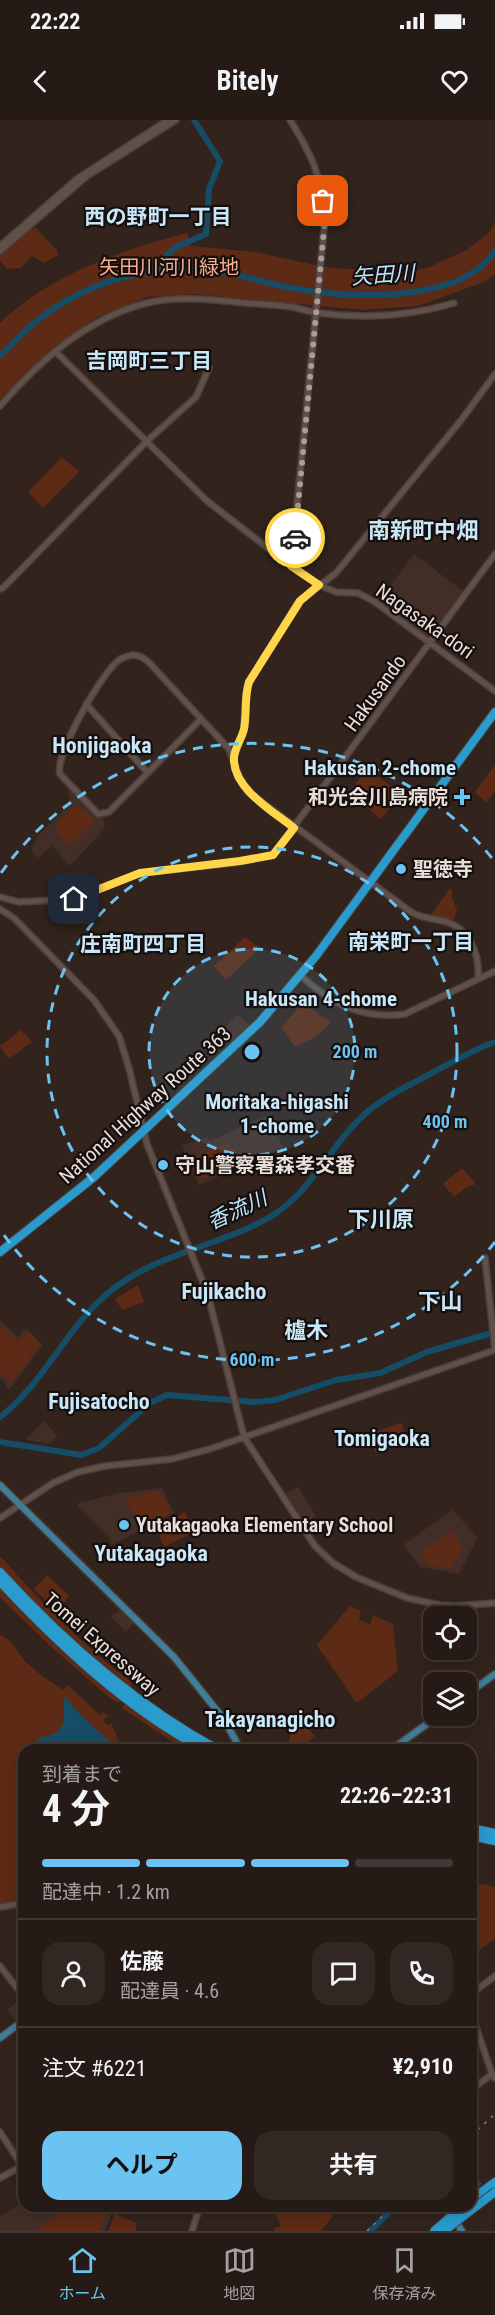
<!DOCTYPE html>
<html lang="ja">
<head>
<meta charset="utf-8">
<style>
	body { margin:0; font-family:"Roboto Condensed","Noto Sans JP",sans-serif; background:#322723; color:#f1f3f6; height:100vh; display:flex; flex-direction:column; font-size:22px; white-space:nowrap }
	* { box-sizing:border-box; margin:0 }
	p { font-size:20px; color:#a4a1a1 }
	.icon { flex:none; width:33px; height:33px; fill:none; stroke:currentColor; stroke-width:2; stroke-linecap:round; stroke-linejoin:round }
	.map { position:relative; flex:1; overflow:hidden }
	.details { position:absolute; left:18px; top:1624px; width:459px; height:468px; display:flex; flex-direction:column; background:#261a16; border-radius:18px; box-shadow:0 3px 15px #0003,0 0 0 2px #423835 }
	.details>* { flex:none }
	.controls { position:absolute; left:423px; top:1486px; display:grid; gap:12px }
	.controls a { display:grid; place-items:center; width:54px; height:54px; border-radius:12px; background:#261a16; box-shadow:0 3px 15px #0003,0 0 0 2px #423835; font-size:30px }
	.pin { position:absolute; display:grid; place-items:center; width:51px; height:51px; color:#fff; margin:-26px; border-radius:12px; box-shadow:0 3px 9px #0006 }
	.courier { position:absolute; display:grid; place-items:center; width:60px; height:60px; margin:-30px; border:4px solid #ffd54a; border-radius:50%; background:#fff; color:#222; box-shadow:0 2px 8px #0007 }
	.overview em { font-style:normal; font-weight:700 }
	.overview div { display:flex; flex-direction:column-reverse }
	.overview { display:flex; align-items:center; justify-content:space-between; height:102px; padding:0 24px }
	h1 { font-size:39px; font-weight:700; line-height:45px }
	.bar { display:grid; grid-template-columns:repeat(4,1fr); gap:9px 6px; align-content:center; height:72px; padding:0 24px }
	.bar i { height:8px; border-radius:4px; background:#423835 }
	.bar .selected { background:#6ac3f1 }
	.bar p { grid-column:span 4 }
	.line { display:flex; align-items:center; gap:15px; padding:0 24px; border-top:2px solid #423835 }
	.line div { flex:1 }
	.round { display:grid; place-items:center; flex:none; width:63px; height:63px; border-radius:18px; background:#322723 }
	.action { display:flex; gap:12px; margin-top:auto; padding:12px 24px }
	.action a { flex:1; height:69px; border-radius:18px; background:#6ac3f1; color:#111; font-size:24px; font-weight:700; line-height:69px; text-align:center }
	.action a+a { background:#322723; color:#f1f3f6 }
	.status { display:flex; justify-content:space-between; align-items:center; height:42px; padding:0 30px; background:#261a16; direction:ltr }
	.status svg { height:16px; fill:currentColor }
	header { display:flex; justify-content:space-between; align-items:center; height:78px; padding:0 24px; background:#261a16; font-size:27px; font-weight:700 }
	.tab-bar { display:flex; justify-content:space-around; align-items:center; height:84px; border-top:2px solid #423835; background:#261a16; font-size:16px; color:#a4a1a1 }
	.tab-bar a { display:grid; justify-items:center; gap:3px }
	.tab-bar .selected { color:#6ac3f1 }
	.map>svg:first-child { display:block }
</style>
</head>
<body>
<div class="status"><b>22:22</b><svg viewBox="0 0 49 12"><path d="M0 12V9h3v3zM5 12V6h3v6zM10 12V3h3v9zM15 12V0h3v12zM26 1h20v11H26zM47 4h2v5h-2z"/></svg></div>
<header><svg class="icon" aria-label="back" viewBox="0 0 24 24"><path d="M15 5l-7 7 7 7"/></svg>Bitely<svg class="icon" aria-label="heart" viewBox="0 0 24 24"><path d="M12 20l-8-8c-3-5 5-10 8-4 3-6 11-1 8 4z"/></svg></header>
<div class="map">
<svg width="495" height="2111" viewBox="0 0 495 2111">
	<rect width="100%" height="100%" fill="#32231d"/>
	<!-- built -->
	<path fill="#422e26" d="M414 434 463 471 430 516H427L379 481Z
		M66 664 90 691 103 697 105 708 70 746 52 726 38 738 32 731V727L38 716 71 683Z
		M237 894 252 907 233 926 223 910Z
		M269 994 283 1027 199 1065 182 1025 207 1017 210 1021Z
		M0 1200 18 1217 26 1208 43 1225 9 1270 0 1257Z
		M44 1301 57 1316 50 1324 27 1320V1318Z
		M298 1367 316 1396 305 1403 284 1373Z
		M162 1368 174 1393 112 1425 107 1416 77 1386 78 1383 119 1373Z
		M452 1390 478 1417 459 1454 420 1447 403 1425Z
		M120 1489 134 1503 126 1512 111 1497Z
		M22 1878 24 1895 15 1901 7 1889Z
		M24 2081V2086L114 2087 105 2111H0V2097Z"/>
	<!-- green -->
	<path fill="#5d2b15" d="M495 103V154L484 162 418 186 362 190 196 174 147 177 97 197 54 227 0 279V203C52 154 119 131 187 113L191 126 255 132 324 147 402 154 427 148 465 131 489 113Z
		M36 108 57 130 58 135 44 143 32 136 21 148 7 149 0 141V135L27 110Z
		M62 337 79 352 43 388 28 372Z
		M495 645V672L486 682 475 672Z
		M367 649 401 673 381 699 348 673Z
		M74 685 92 696 95 703 69 725 57 711V704Z
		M450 768 452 770V778L457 790 453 801 430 797Z
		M245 817 260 828 226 860 214 846Z
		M303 883 331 902 317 916 295 927 281 907Z
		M21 910 32 922 9 939 0 926Z
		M229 1023 238 1043 202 1059 197 1057 189 1038Z
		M462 1048 476 1064 465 1068 454 1077 443 1064Z
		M138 1165 144 1182 122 1190 115 1179Z
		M0 1204 18 1222 28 1212 40 1224 10 1263 0 1251Z
		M400 1303 402 1304 407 1321 378 1333 375 1332 370 1314Z
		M158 1371 161 1377 164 1376 170 1388 168 1395 139 1408 125 1378Z
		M185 1392 194 1412 164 1427 156 1407Z
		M452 1411 462 1427 451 1449 430 1445 421 1434 422 1431Z
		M0 1436C41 1482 81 1524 130 1561L132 1565 131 1569C84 1531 41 1491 0 1447Z
		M47 1455 69 1476 57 1492 34 1469Z
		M0 1468 53 1523 121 1581 120 1582 112 1580 49 1525 0 1477Z
		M350 1486 361 1491 359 1500 370 1504 373 1495 393 1504 398 1551 358 1582 355 1581 317 1525Z
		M0 1515C13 1520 18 1534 27 1543 38 1554 51 1562 63 1570L68 1565 100 1595 103 1592 109 1596 103 1599 107 1605 111 1603 119 1621 118 1630H24V1781L0 1784Z
		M125 1582 198 1630H185L122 1588Z
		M302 1601 315 1616 303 1626 289 1622 292 1608Z
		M483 1764 495 1767V1819L471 1836V1766Z
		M71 2087H104L107 2091 100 2111H34Z
		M262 2087H322L333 2096 321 2111H275L274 2108 281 2106 275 2093 267 2095Z
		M115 2094 136 2103V2111H108Z"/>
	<!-- water -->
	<path fill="#164d66" d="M66 1576C68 1586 103 1615 115 1626L112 1629 31 1630 38 1619C44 1616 52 1616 57 1612 71 1601 59 1588 66 1576Z"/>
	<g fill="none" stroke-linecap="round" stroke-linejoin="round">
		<!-- river -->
		<path stroke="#164d66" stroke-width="6" d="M153 151 174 128 206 114 209 69 220 41 194 0
			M0 235C12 226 21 213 33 204 63 179 96 163 134 155 160 149 188 148 215 151 239 154 262 162 286 167 343 178 459 186 495 131
			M0 1297C44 1263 65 1210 107 1174 153 1134 218 1127 270 1097 307 1075 324 1038 352 1007 374 981 404 968 434 952 454 941 474 929 495 922
			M0 1322 81 1335 99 1328 150 1283 167 1275 253 1282 275 1280 336 1260 380 1253 427 1232 495 1212
			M471 2063 478 2064
			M370 2111 396 2086"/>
		<!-- secondary casing -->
		<g stroke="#4b3e3a" stroke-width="8">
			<path id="secondary" d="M290 0C313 37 321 55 325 99L291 446
				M0 126 78 58 168 0
				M0 131 87 56 176 0
				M55 231 207 381 282 439 319 465 336 472 358 473 375 482 495 571
				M0 286C39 241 87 198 147 183 179 175 215 180 247 183 262 184 278 185 292 187 301 189 310 192 319 193 364 199 411 196 454 183
				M0 469 3 468 147 321 196 277 209 248
				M86 584 148 653
				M201 599 109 692 98 694 60 654C54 636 102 552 119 540 123 537 128 536 132 535 143 535 149 542 155 549L229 629 240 659 247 671 411 792C423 799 434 798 447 802 471 810 480 836 478 859
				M233 639 244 608 246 573 249 562 299 481 336 453 462 299 495 254
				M0 777 19 782 74 779 140 753 240 742 273 735 495 434
				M0 789 14 798 94 880 119 916 129 948 147 1024 208 1175 244 1317 315 1426 333 1443 356 1457 407 1478 440 1485 456 1486 495 1483
				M301 856C332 884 362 900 405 894L495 851
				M485 1138 495 1230
				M0 1398 53 1363 78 1352 105 1346 172 1339 210 1329 495 1230
				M0 1787 24 1783
				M0 1846 24 1877
				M471 1874 495 1856
				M471 1892 492 1954 495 1958
				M471 1970 492 1954
				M0 2012 22 2046 0 2058
				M192 2111 200 2086"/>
		</g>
		<!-- primary casing -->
		<g stroke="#4b3e3a" stroke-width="9">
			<path id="primary" d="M0 1365 174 1537 223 1598 241 1630
				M466 1575 495 1554
				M391 1630 438 1596
				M0 1918 24 1900
				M445 2086 462 2111"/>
		</g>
		<!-- highway casing -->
		<g stroke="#4b3e3a" stroke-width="10">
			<path id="highway" d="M0 1132 94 1057 260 902 316 836 495 592
				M0 1452C64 1522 135 1585 219 1630
				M0 1462C60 1526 126 1588 204 1630
				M471 1708 495 1713
				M471 1716 495 1721
				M471 2080 495 2062"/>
		</g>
		<!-- secondary -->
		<use href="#secondary" stroke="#61504a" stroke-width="5"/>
		<!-- primary -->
		<use href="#primary" stroke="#3f7d99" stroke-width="6"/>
		<!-- highway -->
		<use href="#highway" stroke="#299bcd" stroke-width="8"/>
		<!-- rail -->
		<path stroke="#8d807b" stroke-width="1.5" stroke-dasharray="3 6" stroke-linecap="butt" d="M471 2016 495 1994
			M367 2111 393 2086"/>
		<!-- highway-bridge casing -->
		<g stroke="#4b3e3a" stroke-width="10" stroke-linecap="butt">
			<path id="highway-bridge" d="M434 2111 463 2086
				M444 2111 495 2072"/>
		</g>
		<!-- highway-bridge -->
		<use href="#highway-bridge" stroke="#299bcd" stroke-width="8"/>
	</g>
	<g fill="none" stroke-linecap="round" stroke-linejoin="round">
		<!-- done -->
		<path stroke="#a89d98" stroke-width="6" stroke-dasharray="0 10.8" d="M295 418 325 99 323 81"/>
		<!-- route -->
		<path stroke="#ffd54a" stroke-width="8" d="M74 779 140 753 240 741 273 735 294 708C274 692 234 669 234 640 233 630 242 619 244 609 247 593 244 578 249 562L300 481 319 465 291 446 295 418"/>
	</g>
	<!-- distance rings -->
	<circle cx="252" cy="932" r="103" fill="#6ac3f1" fill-opacity=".12"/>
	<g fill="none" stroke="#6ac3f1" stroke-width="3" stroke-dasharray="10 8">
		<circle cx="252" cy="932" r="103"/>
		<circle cx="252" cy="932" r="205"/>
		<path d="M495 1122A308 308 0 0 1 1 1111M1 753A308 308 0 0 1 495 742"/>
	</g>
	<!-- markers -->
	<g fill="#6ac3f1" stroke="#150e0c" stroke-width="2">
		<path d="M459 668h6v6h6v6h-6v6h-6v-6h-6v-6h6z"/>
		<circle cx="401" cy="749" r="6"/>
		<circle cx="163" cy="1045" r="6"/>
		<circle cx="124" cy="1405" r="6"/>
	</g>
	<g text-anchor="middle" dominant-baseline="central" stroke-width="4.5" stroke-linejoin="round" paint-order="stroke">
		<!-- park labels -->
		<g font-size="20" fill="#f2ae93" stroke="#150e0c">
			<text x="169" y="147">矢田川河川緑地</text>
		</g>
		<!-- street labels -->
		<g font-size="20" fill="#e8deda" stroke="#150e0c">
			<text transform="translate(425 501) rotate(35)">Nagasaka-dori</text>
			<text transform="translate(375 573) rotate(-54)">Hakusando</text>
			<text transform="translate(145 985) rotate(-42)">National Highway Route 363</text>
			<text transform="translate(102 1524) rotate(41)">Tomei Expressway</text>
		</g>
		<!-- poi labels -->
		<g font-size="20" font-weight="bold" fill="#e8deda" stroke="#150e0c" text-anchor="start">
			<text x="448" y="677" text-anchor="end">和光会川島病院</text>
			<text x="413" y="749">聖徳寺</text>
			<text x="175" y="1045">守山警察署森孝交番</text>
			<text x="136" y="1405">Yutakagaoka Elementary School</text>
		</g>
		<!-- neighbourhood labels -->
		<g font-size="21" font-weight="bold" fill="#c8e7f8" stroke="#150e0c">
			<text x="158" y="97">西の野町一丁目</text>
			<text x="149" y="241">吉岡町三丁目</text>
			<text x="380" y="648">Hakusan 2-chome</text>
			<text x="411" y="822">南栄町一丁目</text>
			<text x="143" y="824">庄南町四丁目</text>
			<text x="321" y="879">Hakusan 4-chome</text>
			<text x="277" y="982">Moritaka-higashi<tspan x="277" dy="24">1-chome</tspan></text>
		</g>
		<!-- water labels -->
		<g font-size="21" font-style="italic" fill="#b8e5ff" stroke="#150e0c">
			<text transform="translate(383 155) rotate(-4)">矢田川</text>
			<text transform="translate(237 1090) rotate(-25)">香流川</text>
		</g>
		<!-- quarter labels -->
		<g font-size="22" font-weight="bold" fill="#c8e7f8" stroke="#150e0c">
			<text x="423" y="410">南新町中畑</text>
			<text x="102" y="625">Honjigaoka</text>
			<text x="381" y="1099">下川原</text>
			<text x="224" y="1171">Fujikacho</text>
			<text x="440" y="1181">下山</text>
			<text x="306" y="1210">櫨木</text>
			<text x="99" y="1281">Fujisatocho</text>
			<text x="382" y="1318">Tomigaoka</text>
			<text x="151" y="1433">Yutakagaoka</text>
			<text x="270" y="1599">Takayanagicho</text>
		</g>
	</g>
	<circle cx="252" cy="932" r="9" fill="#6ac3f1" stroke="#150e0c" stroke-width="3"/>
	<g font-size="18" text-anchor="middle" font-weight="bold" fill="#6ac3f1" stroke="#150e0c" stroke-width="4.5" stroke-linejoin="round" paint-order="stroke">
		<text x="355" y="938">200 m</text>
		<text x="445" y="1008">400 m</text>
		<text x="252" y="1246">600 m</text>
	</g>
</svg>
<div class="controls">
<a><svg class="icon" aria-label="locate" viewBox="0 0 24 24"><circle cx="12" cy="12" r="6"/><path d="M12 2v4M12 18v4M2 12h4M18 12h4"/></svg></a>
<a><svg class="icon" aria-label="layers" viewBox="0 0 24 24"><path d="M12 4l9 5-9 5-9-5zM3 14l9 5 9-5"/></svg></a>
</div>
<div class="pin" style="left:323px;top:81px;background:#ea580c"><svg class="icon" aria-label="bag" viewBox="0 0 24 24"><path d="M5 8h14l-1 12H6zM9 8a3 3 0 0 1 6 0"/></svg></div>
<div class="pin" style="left:74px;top:779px;background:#1f2937"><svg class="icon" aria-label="home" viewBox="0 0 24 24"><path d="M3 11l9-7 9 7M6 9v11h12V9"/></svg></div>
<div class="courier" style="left:295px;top:418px"><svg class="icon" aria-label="car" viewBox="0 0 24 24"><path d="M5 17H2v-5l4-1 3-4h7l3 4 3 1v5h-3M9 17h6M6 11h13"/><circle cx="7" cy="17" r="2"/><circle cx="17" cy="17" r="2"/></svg></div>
<section class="details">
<div class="overview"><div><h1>4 分</h1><p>到着まで</p></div><em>22:26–22:31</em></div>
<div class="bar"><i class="selected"></i><i class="selected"></i><i class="selected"></i><i></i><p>配達中 · 1.2 km</p></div>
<div class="line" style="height:108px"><a class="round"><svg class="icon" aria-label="person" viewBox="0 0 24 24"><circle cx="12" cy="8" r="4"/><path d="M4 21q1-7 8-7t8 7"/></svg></a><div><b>佐藤</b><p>配達員 · 4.6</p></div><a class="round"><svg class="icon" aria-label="chat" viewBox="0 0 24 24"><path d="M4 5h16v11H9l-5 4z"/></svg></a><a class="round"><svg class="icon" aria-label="phone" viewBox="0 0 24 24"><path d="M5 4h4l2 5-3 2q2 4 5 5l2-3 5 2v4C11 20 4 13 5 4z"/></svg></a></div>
<div class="line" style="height:78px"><div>注文 #6221</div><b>¥2,910</b></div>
<div class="action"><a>ヘルプ</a><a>共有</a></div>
</section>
</div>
<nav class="tab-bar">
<a class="selected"><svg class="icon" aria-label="home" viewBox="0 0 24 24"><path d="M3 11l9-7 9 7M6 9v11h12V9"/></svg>ホーム</a>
<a><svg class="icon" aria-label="map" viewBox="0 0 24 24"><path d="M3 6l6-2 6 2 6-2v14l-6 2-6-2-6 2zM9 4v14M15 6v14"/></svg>地図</a>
<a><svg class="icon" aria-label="saved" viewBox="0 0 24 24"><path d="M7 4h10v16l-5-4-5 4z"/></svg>保存済み</a>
</nav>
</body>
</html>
